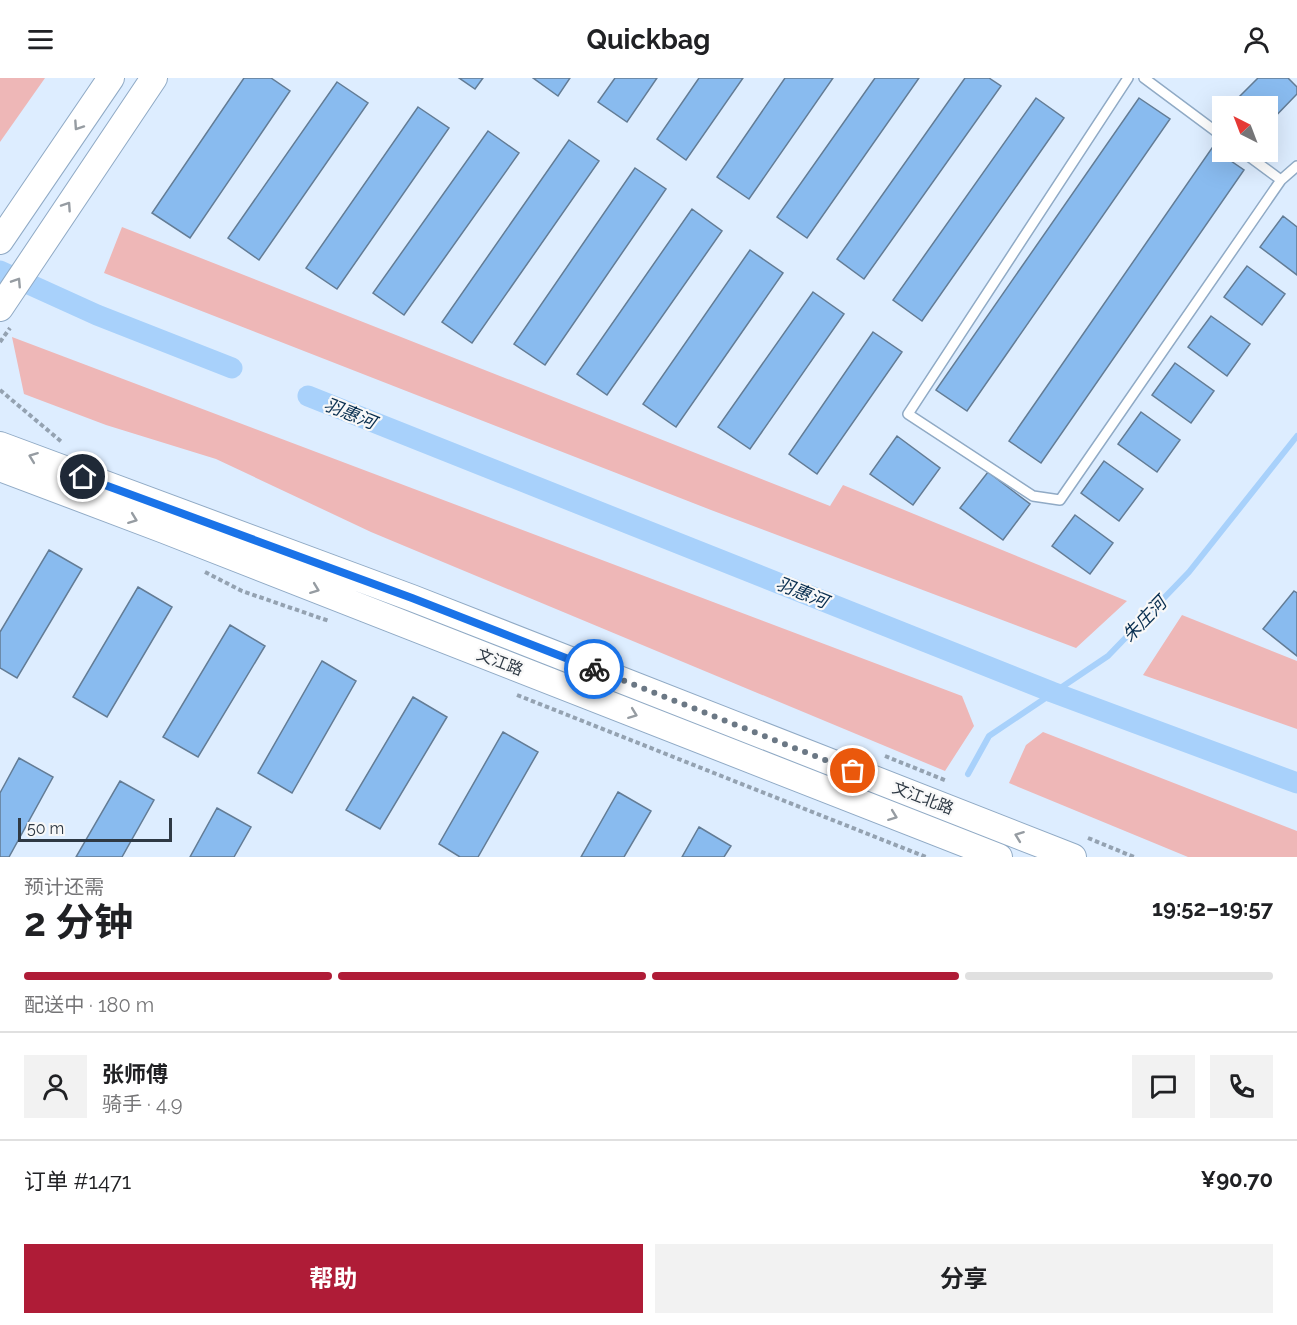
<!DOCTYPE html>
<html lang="zh">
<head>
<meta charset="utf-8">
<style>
	body { margin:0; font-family:Raleway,"Noto Sans SC",sans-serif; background:#f2f2f2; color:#202124; height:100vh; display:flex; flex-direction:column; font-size:22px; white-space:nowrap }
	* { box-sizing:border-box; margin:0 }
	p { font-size:20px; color:#757577 }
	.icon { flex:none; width:33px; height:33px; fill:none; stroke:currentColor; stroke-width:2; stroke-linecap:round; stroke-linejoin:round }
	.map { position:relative; height:779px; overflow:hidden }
	.side { display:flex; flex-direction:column; background:#fff; flex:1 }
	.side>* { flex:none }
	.needle { width:39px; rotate:318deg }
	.fabs { position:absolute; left:1212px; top:18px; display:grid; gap:12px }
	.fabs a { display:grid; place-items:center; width:66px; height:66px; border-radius:0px; background:#fff; box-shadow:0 6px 24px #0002; font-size:30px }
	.scale { position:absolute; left:18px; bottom:15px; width:154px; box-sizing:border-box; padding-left:6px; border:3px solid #2e3944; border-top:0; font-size:16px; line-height:21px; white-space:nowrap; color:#2e3944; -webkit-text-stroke:4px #f8f8f8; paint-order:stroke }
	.pin { position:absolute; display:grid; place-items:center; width:51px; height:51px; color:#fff; margin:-26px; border:3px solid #fff; border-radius:50%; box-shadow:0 2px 6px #0007 }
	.courier { position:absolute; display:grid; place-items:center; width:60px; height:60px; margin:-30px; border:4px solid #1a73e8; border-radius:50%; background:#fff; color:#222; box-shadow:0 2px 8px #0007 }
	.head em { font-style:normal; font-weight:700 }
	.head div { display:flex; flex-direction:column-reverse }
	.head { display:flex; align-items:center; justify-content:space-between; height:102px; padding:0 24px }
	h1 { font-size:39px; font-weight:700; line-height:45px }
	.bar { display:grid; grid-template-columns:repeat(4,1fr); gap:9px 6px; align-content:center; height:72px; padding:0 24px }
	.bar i { height:8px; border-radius:4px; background:#e0e0e0 }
	.bar .on { background:#af1c37 }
	.bar p { grid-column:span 4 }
	.line { display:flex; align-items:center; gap:15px; padding:0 24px; border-top:2px solid #e0e0e0 }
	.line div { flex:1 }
	.round { display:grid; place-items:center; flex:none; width:63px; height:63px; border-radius:0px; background:#f2f2f2 }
	.button { display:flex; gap:12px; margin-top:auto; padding:12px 24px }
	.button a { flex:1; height:69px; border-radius:0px; background:#af1c37; color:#fff; font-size:24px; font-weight:700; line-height:69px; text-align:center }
	.button a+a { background:#f2f2f2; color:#202124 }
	header { display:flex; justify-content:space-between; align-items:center; height:78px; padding:0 24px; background:#fff; font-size:27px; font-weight:700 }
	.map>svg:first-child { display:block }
</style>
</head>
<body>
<header><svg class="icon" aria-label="menu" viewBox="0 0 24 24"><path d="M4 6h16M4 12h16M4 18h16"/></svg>Quickbag<svg class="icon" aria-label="person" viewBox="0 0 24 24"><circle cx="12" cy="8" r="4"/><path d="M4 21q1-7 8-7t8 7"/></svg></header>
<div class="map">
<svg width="1297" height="779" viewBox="0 0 1297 779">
	<rect width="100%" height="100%" fill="#ddedff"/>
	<!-- green -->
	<path fill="#eeb7b7" d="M0 0H45L0 64Z
		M122 149 830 428 843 407 1127 523 1076 570 711 432 104 195Z
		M12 259 962 618 974 648 945 693 371 454 216 381 106 347 24 316Z
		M1182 537 1297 583V651L1143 597Z
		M1043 654 1297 753V779H1188L1009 705 1026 667Z"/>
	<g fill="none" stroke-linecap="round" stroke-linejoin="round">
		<!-- stream -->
		<path stroke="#a8d1fb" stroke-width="6" d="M968 696 989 658 1108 578 1189 494 1297 358"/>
		<!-- canal -->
		<path stroke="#a8d1fb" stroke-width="21" d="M0 193 97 237 232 290
			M308 318 1052 614 1297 705"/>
	</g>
	<!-- building -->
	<path fill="#89bbef" stroke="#637c95" stroke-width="1.5" d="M244 0H271L290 13 190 160 152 135Z
		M459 0H483L475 11Z
		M533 0H570L558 18Z
		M615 0H657L627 44 598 24Z
		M699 0H743L686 82 657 61Z
		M785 0H833L749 121 717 99Z
		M875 0H919L807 160 777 139Z
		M965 0H989L1001 8 864 201 837 181Z
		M1258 0H1288L1297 9V16L1268 46V28H1245L1237 21Z
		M337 4 368 25 259 182 228 160Z
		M1036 20 1064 40 922 243 893 222Z
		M1139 20 1170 41 967 333 936 312Z
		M418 29 449 50 337 211 306 190Z
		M488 53 519 75 404 237 373 215Z
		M569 62 599 83 472 265 442 244Z
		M1212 70 1244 92 1041 385 1009 363Z
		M635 90 666 111 545 287 514 266Z
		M692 131 722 153 607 317 577 296Z
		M1283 138 1297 149V197L1260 169Z
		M750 172 783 195 676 349 643 326Z
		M1247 188 1285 216 1262 247 1224 219Z
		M813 214 844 236 750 371 718 349Z
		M1211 238 1250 266 1227 298 1188 269Z
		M873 254 902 274 817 396 789 376Z
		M1175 285 1214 313 1191 345 1152 317Z
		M1141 334 1180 362 1157 394 1118 366Z
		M897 358 940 390 913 427 870 396Z
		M1104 383 1143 411 1119 443 1081 415Z
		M988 394 1030 426 1003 462 960 430Z
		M1075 437 1113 465 1090 496 1052 468Z
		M49 472 82 491 17 600 0 590V554Z
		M138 509 172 529 107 639 73 619Z
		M1294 513 1297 515V578L1263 551Z
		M230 547 265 568 198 679 163 659Z
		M322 583 356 603 292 715 258 695Z
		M413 619 447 639 380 751 346 732Z
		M503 654 538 674 478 779H460L439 766Z
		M19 680 53 699 9 779H0V715Z
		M120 703 154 722 122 779H76Z
		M618 714 651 733 624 779H581Z
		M217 730 251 749 234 779H190Z
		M699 749 731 768 724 779H682Z"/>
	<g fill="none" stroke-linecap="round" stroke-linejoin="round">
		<!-- service casing -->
		<g stroke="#90aac5" stroke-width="12">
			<path id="service" d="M1128 0 908 336 1033 418 1060 422 1281 102 1297 88
				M1144 0 1222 58
				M1243 74 1281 102"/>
		</g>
		<!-- secondary casing -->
		<g stroke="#90aac5" stroke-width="28">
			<path id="secondary" d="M0 163 111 0
				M0 230 154 0
				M0 367 412 520 1073 779
				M0 390 164 452 999 779"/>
		</g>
		<!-- path -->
		<path stroke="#94a2b1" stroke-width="4" stroke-dasharray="4.5 3" stroke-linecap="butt" d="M0 264 10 250
			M0 312 63 365
			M205 494 242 513 329 543
			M517 617 926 779
			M885 678 947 703
			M1088 760 1134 779"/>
		<!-- service -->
		<use href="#service" stroke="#fff" stroke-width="9"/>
		<!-- secondary -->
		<use href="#secondary" stroke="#fff" stroke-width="26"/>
	</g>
	<!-- one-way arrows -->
	<defs><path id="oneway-chevron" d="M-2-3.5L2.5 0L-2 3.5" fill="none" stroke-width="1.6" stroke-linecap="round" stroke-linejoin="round" transform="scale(1.5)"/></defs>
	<g stroke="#969ca2">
		<use href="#oneway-chevron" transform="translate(78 48) rotate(124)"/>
		<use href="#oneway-chevron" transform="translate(67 128) rotate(-56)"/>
		<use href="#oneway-chevron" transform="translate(17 204) rotate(-57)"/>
		<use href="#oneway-chevron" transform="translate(33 379) rotate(-159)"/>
		<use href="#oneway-chevron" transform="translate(133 441) rotate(21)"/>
		<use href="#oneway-chevron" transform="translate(315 511) rotate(21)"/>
		<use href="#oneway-chevron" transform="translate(633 636) rotate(21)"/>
		<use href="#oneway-chevron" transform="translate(893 738) rotate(21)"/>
		<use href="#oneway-chevron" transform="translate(1019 758) rotate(-159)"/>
	</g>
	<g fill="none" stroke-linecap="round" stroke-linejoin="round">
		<!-- done -->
		<path stroke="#6b7885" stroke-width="6" stroke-dasharray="0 10.8" d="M594 591 853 693"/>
		<!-- route -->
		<path stroke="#1a73e8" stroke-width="8" d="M83 399 412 520 594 591"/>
	</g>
	<g text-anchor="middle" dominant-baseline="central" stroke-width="4.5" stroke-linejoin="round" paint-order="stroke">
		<!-- street labels -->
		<g font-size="16" fill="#2e3944" stroke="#f8f8f8">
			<text transform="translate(500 584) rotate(21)">文江路</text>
			<text transform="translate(923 720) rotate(21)">文江北路</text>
		</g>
		<!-- water labels -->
		<g font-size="18" font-style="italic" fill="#092f50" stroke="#f8f8f8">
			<text transform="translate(350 335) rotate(22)">羽惠河</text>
			<text transform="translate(802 514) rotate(22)">羽惠河</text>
			<text transform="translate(1144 541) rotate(-46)">朱庄河</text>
		</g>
	</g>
</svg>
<div class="fabs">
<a><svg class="needle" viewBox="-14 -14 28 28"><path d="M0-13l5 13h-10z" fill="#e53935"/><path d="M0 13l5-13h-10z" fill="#757577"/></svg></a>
</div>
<div class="scale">50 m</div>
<div class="pin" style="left:853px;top:693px;background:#ea580c"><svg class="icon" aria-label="bag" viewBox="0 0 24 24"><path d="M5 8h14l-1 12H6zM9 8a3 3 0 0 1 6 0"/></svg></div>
<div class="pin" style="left:83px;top:399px;background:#1f2937"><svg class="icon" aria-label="home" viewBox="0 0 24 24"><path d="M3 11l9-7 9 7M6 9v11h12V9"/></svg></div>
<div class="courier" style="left:594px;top:591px"><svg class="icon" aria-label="bike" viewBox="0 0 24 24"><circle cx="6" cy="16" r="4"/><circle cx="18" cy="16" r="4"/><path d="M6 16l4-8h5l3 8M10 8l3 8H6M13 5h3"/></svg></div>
</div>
<section class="side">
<div class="head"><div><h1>2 分钟</h1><p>预计还需</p></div><em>19:52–19:57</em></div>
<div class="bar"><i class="on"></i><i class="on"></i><i class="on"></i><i></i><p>配送中 · 180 m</p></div>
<div class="line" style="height:108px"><a class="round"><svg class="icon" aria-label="person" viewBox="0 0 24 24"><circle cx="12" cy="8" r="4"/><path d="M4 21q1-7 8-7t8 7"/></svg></a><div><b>张师傅</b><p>骑手 · 4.9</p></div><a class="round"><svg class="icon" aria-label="chat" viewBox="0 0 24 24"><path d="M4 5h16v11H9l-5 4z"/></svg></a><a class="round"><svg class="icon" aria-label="phone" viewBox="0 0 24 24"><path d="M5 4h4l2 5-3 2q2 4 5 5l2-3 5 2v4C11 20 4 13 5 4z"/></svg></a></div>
<div class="line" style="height:78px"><div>订单 #1471</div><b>¥90.70</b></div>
<div class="button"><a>帮助</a><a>分享</a></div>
</section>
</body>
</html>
